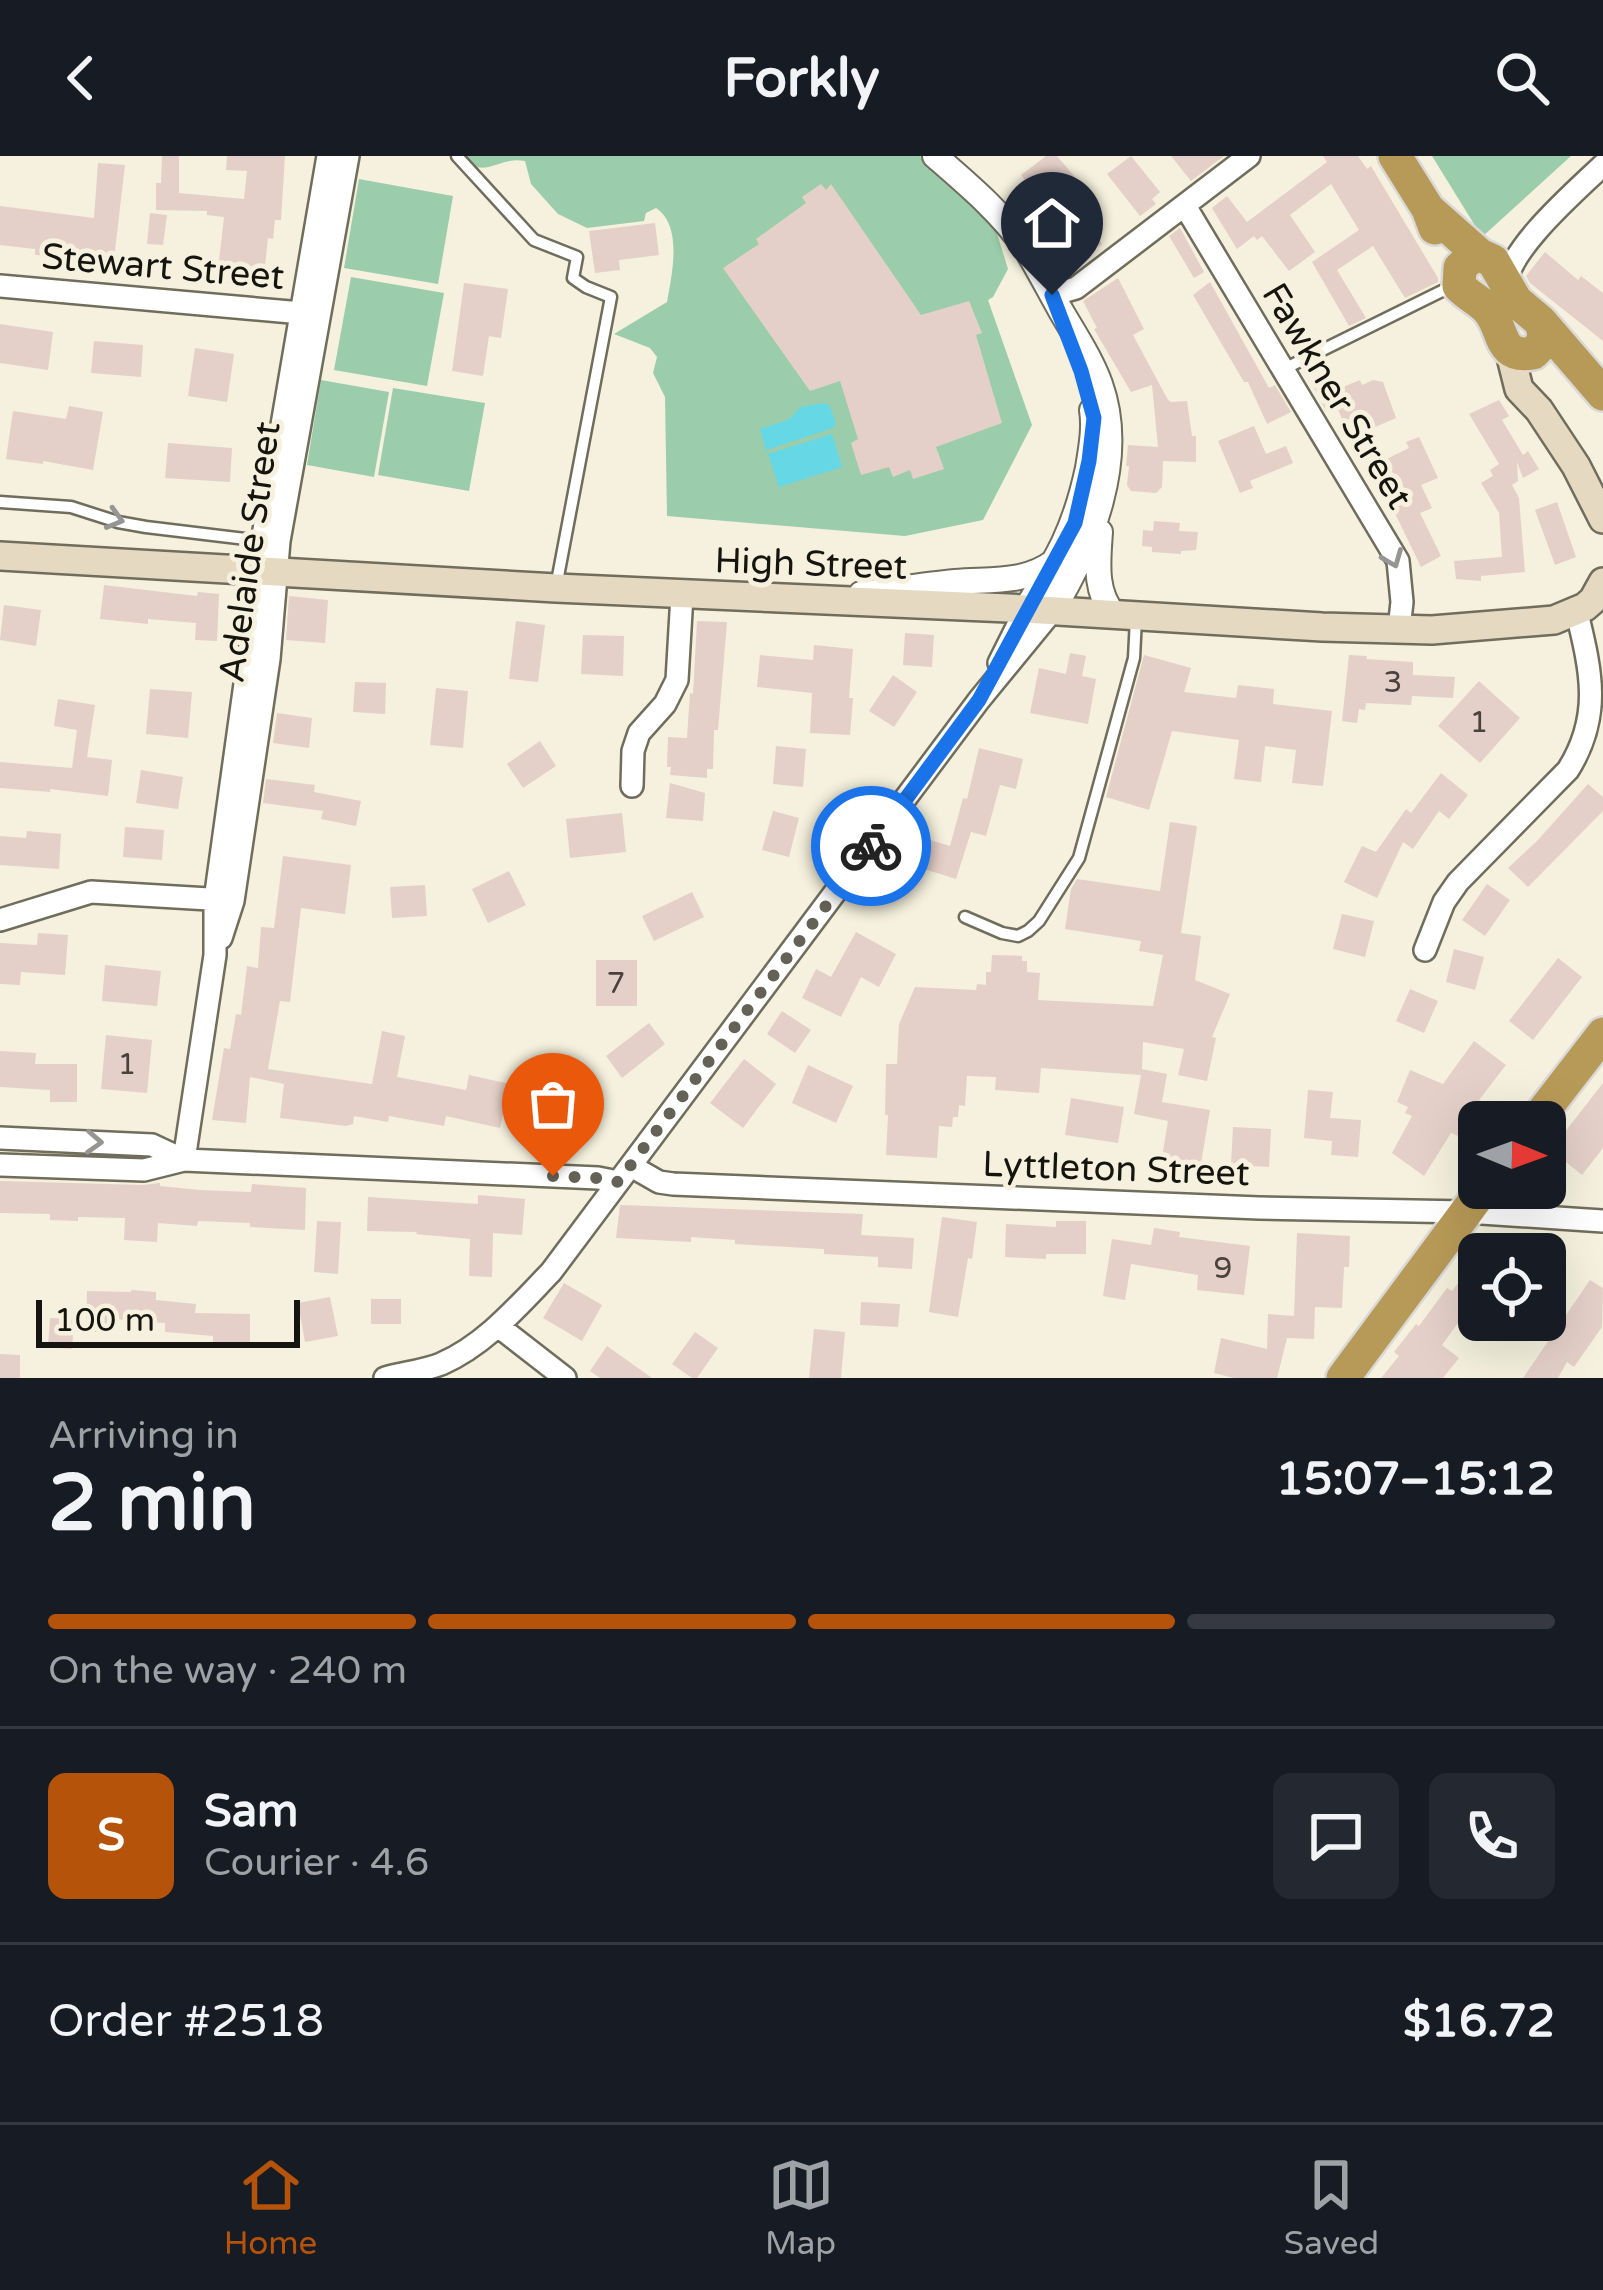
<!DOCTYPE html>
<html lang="en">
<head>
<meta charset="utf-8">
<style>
	body { margin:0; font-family:"Varela Round",sans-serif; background:#242831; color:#f1f3f6; height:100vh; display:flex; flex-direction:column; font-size:45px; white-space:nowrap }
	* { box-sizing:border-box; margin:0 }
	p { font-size:39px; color:#9ea1a6 }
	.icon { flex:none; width:66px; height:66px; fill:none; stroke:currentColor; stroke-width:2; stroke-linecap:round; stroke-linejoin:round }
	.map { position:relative; height:1222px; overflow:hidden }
	.drawer { display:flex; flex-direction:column; background:#171b24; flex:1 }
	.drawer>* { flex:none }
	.needle { width:78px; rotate:91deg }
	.fabs { position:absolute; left:1458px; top:945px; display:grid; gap:24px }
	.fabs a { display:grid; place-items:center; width:108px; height:108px; border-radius:18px; background:#171b24; box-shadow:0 12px 48px #0002; font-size:60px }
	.scale { position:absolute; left:36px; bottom:30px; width:264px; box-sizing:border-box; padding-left:12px; border:6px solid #16140e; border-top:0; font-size:33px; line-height:42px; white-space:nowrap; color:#16140e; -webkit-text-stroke:9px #f5f1de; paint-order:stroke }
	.pin { position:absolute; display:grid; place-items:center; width:102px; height:102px; color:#fff; margin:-123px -51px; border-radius:50% 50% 50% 0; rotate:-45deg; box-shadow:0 0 12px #0007 }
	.pin .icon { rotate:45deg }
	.courier { position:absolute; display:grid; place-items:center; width:120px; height:120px; margin:-60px; border:9px solid #1a73e8; border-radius:50%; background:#fff; color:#222; box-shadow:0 3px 15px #0007 }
	.headline em { font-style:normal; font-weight:700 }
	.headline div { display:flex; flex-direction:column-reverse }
	.headline { display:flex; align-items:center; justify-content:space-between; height:204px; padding:0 48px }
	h1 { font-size:78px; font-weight:700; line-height:90px }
	.bar { display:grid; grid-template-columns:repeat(4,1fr); gap:18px 12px; align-content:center; height:144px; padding:0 48px }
	.bar i { height:15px; border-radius:9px; background:#363941 }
	.bar .active { background:#b45309 }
	.bar p { grid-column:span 4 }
	.line { display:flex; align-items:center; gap:30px; padding:0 48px; border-top:3px solid #363941 }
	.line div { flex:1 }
	.round { display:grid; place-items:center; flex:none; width:126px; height:126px; border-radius:18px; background:#242831 }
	header { display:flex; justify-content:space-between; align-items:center; height:156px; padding:0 48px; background:#171b24; font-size:54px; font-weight:700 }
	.menu { display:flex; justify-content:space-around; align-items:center; height:168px; border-top:3px solid #363941; background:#171b24; font-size:33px; color:#9ea1a6 }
	.menu a { display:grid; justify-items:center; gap:6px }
	.menu .active { color:#b45309 }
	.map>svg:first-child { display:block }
</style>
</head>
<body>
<header><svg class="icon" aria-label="back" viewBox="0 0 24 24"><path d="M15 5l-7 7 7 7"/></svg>Forkly<svg class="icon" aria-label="search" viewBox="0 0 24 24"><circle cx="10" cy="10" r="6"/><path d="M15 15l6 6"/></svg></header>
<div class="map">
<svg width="1603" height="1222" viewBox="0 0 1603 1222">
	<rect width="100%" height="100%" fill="#f5f1de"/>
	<!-- green -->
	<path fill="#9bcdac" d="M460 0H920L996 74 1008 113 993 141 988 144 1032 269 983 364 905 380 667 360 665 241 653 217 657 201 650 192 614 178 667 146C672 118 683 70 656 52L646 57 644 65 587 72 558 58 531 28 525 5C496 0 485 26 460 0Z
		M1432 0H1571L1482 81Z
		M359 23 453 40 438 128 344 112Z
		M351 121 444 137 427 230 334 214Z
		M321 224 389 236 374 321 307 309Z
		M393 232 485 247 469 335 378 319Z"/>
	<!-- water -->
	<path fill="#65d7e5" d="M824 247 829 249 836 267 833 272 766 294 760 273 788 264 801 251Z
		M832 278 842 311 779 331 768 298Z"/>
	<!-- building -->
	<path fill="#e4d0c8" d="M162 0H179V37L244 43 247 15 226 14 227 0H285L281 64H275L273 83 268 82 264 118H268L267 131 227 127 228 115 243 116 218 113 224 61 207 59V55L156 54V27H161Z
		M1046 0H1057L1080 27 1069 37 1102 88 1086 99 1088 102 1084 107 1068 119 1071 114 1040 65 1051 58 1021 19Z
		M1131 0 1160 36 1152 43 1156 48 1140 60 1107 18Z
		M1171 0H1224L1191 25Z
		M1323 0H1358L1367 13 1371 10 1438 122V126L1405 142 1373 90 1337 114 1366 162 1349 170 1312 106 1359 74 1331 28 1290 59 1315 96 1289 115 1262 80 1257 84 1254 80 1237 93 1212 52 1227 40 1247 66 1327 6Z
		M98 7 125 9 114 103 35 99V93L0 89V50L94 62Z
		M821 28 826 34 831 28 921 159 969 145 982 177 976 179 1002 267 936 291 944 313 913 323 910 314 893 321 889 311 861 319 851 287 858 283 840 225 810 235 723 112 759 88 756 83 806 47 802 41Z
		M150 57 167 59 163 89 147 88Z
		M655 67 659 99 619 104 620 114 595 117 589 75Z
		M1180 72 1204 116 1194 122 1169 80Z
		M1545 96 1578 124 1581 120 1603 137V185L1530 127 1526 120Z
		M1118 122 1144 173 1133 179 1168 244 1171 246 1187 245 1192 280H1196V306L1163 305 1162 331 1156 337 1131 335 1127 329 1129 310H1126L1128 289 1158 291 1152 229 1131 236 1094 173 1097 172 1083 145Z
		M1210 126 1269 232 1275 229 1291 256 1267 268 1248 226H1244L1193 139Z
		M464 127 508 133 501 182 489 180 483 220 452 215Z
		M0 168 53 176 48 214 0 207Z
		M94 185 143 189 141 221 91 217Z
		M195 192 234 198 227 246 188 240Z
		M1331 215 1338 233 1360 224 1362 229 1373 224 1383 226 1396 262 1350 282 1337 251 1326 255 1310 224Z
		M1499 244 1509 260 1502 264 1523 299 1528 295 1539 313 1523 322 1517 306 1518 325 1512 329 1519 342 1525 416 1481 420V425L1456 423 1454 405 1502 401 1499 357 1481 327 1493 320 1490 314 1499 308 1469 258Z
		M69 250 103 256 93 314 43 305V308L6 303 13 255 66 263Z
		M1254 270 1266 298 1286 290 1293 307 1250 325 1253 332 1240 337 1218 285Z
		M1419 281 1438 322 1421 329 1432 352 1420 357 1441 400 1421 411 1372 310 1409 292 1406 286Z
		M168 287 232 292 230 326 165 322Z
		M1557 346 1576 401 1555 409 1535 354Z
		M1154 365 1180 367 1179 375 1198 376 1196 394 1181 395V398L1152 396V391L1142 390 1143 374 1153 375Z
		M104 429 197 440 198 436 219 438 217 485 195 484 196 467 148 463V468L100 463Z
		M289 440 328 444 325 487 286 484Z
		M4 449 41 454 36 490 0 484Z
		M516 465 545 469 538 526 509 523Z
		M697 465 727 466 718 574H714L713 613H707V622L670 619 671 611H667L668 581 687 582 690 537 693 538Z
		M905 477 934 479 932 511 903 509Z
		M583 479 624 480 623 520 581 518Z
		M814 489 853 493 849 542H853L850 579 810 577 812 537 757 531 760 499 813 504Z
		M1070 497 1086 500 1082 520 1096 523 1088 568 1030 557 1039 512 1066 518Z
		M1144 499 1191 512 1184 536 1236 542 1238 529 1274 533 1273 548 1332 555 1323 630 1292 627 1296 594 1265 590 1261 626 1234 623 1239 584 1172 575 1149 654 1106 641Z
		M1349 499 1367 500 1366 503 1413 506V519L1455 521 1453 542 1412 540 1411 549 1366 547 1365 554 1359 553 1357 567 1342 565Z
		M893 519 917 536 894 571 869 555Z
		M1479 525 1520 562 1480 607 1438 570Z
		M355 526 386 527 385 558 353 556Z
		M436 532 468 535 463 592 430 589Z
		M150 533 192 536 188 582 146 578Z
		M58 543 95 549 87 601 112 604 108 640 50 633V636L0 632V606L72 612 77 574 54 570Z
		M277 557 312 562 309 592 273 587Z
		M540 585 556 610 523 632 507 608Z
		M776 590 806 593 803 631 773 628Z
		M979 592 1023 603 1016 633 1000 629 986 680 971 676 956 723 921 712 930 684 950 690 963 642 967 643Z
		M141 614 183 621 178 653 136 647Z
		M1441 617 1468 639 1449 663 1439 655 1413 693 1403 686 1377 742 1344 726 1362 690 1376 696 1406 653 1411 657Z
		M266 623 315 629 314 636 361 645 356 670 321 663 323 655 263 647Z
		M670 627 705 637 703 665 666 662Z
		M1588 628 1603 641V655L1528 731 1508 712 1537 685Z
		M773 655 799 662 789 701 762 694Z
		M622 657 626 696 570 702 566 663Z
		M1170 666 1197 670 1181 777 1201 780 1195 824 1230 838 1212 881 1216 882 1207 925 1178 919 1184 893 1143 886 1142 913 1167 918 1162 946 1210 954 1201 1007 1162 1001 1168 965 1134 958 1141 919 1041 912 1039 937 995 934 996 921 967 920 965 950 959 949 958 961H953L952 971 939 970 937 1002 886 999 888 959H885L886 908H897L899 868 915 831 976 834 977 828 986 829V816H991L992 799 1022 800V805H1027V816L1040 817 1038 844 1153 850 1163 799 1139 795 1141 785 1065 773 1071 733 1077 723 1160 735Z
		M125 671 164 674 162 704 123 701Z
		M27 675 61 678 59 713 0 709V680L26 682Z
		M283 700 351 709 345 758 301 752 290 846 280 845 268 913 372 928 382 875 405 880 397 921 466 934 469 919 510 928 500 972 446 960 444 970 389 960 388 966 354 960 353 968 346 970 280 962 284 928 250 921 246 967 212 964 224 892 230 893 236 858 241 859 247 810 258 812 261 771 274 772Z
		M509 715 526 749 488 767 472 733Z
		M1487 728 1510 744 1485 780 1462 764Z
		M425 729 427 760 392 762 390 731Z
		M692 736 704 761 654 785 642 760Z
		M1342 758 1374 765 1365 801 1333 793Z
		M856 776 896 798 879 831 861 821 841 861 802 842 816 813 831 821Z
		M38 777 68 779 65 819 21 816 20 829 0 828V787L37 789Z
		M1454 793 1484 801 1475 834 1446 826Z
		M1558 802 1582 821 1533 884 1509 865Z
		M596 804H637V850H596Z
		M105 809 161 815 157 850 102 845Z
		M1410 833 1438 845 1424 877 1396 865Z
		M782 855 811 874 795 897 767 878Z
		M649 867 665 888 622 922 606 900Z
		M106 879 152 884 147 937 101 933Z
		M1474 885 1506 909 1479 944 1493 950 1482 966H1479V971L1470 985 1451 977 1424 1020 1392 997 1412 960 1405 957 1408 951 1397 946 1410 914 1443 928Z
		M0 895 36 897 35 908H77V946H50V934L0 931Z
		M744 903 776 928 743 972 710 947Z
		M808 909 853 930 836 967 792 947Z
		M541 917 585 922 581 960 537 955Z
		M1603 927V992L1582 1019 1551 994Z
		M1308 934 1333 936 1330 962 1361 964 1358 1001 1331 999 1332 985 1304 982Z
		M1071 942 1124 951 1118 987 1065 979Z
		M1233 971 1271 973 1269 1011 1231 1009Z
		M0 1025 143 1029 160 1027V1030L200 1034 251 1036 252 1028 306 1032 305 1074 250 1071V1067L198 1065 197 1070 158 1067 157 1086 124 1084 125 1062 78 1061V1065L50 1064V1058L0 1057Z
		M478 1039 525 1043 522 1079 493 1077 492 1121 469 1120 470 1083 416 1078 417 1076 367 1075 368 1041 478 1048Z
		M620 1049 863 1058 861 1079 914 1082 912 1113 878 1111V1101L824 1098V1093L735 1088V1084L691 1081V1086L616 1082Z
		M942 1061 977 1066 972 1103 968 1102 958 1161 929 1156Z
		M317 1065 341 1066 338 1118 314 1116Z
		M1056 1065H1086V1098H1046V1103L1005 1101 1006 1068 1056 1071Z
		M1154 1072 1180 1076 1179 1081 1250 1090 1244 1139 1197 1134 1198 1119 1131 1108 1125 1144 1103 1140 1112 1083 1151 1089Z
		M1297 1077 1350 1080 1349 1111H1344L1342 1152 1315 1151 1314 1183 1287 1182 1277 1222H1234L1214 1217 1221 1182 1267 1193 1268 1158 1294 1160Z
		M1479 1100V1138L1442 1189 1459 1202 1443 1222H1381L1399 1200 1394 1196 1416 1168 1419 1170 1447 1132 1452 1135Z
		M1590 1124 1603 1132 1602 1171 1574 1211 1567 1206 1558 1222H1523Z
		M564 1127 602 1149 582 1185 543 1162Z
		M131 1134 156 1136V1144L196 1148 195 1157 250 1158V1189H213V1180L165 1176V1167L113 1163V1176H86L87 1135 131 1136Z
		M330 1141 338 1180 305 1186 298 1147Z
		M371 1143H401V1168H371Z
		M861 1146 900 1148 898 1171 860 1169Z
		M50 1162 74 1163 72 1193 48 1191Z
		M814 1173 845 1176 841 1222H809Z
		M695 1176 718 1192 697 1222H692L672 1208Z
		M607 1190 652 1222H600L590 1215Z
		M0 1198 20 1199V1222H0Z"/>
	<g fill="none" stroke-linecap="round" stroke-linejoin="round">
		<!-- service casing -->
		<g stroke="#706d5c" stroke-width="15">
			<path id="service" d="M457 0 534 84 577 101 573 122 586 131 611 141 556 431
				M1284 213 1444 134 1456 131
				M0 346 71 351 118 366 146 371 262 385
				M855 712 889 729
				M965 761 1002 777 1018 780 1028 775 1039 765 1079 702 1134 502 1136 462"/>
		</g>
		<!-- minor casing -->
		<g stroke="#706d5c" stroke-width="26">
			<path id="minor" d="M1185 50 1398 405 1402 446 1399 473
				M0 130 313 158
				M1506 130C1507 94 1577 34 1603 9
				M1052 139 1076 132 1249 0
				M999 507 1026 453
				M632 630 633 595 639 577 665 548 677 524 682 439
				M0 764 91 736 226 744
				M221 782 233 745 269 503 279 385 348 0
				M1425 794 1444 746 1458 726 1568 614C1602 560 1591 515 1577 457
				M0 982 152 989 184 1004
				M184 1004 215 799V744L249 499 257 415 328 0
				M0 1009 144 1014 184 1004 598 1022 618 1026
				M631 1010 659 1026 673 1028 1259 1052 1466 1056 1603 1065
				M498 1170 565 1222
				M385 1222C403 1217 423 1215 441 1208 485 1189 518 1150 551 1116L979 544 1052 455"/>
		</g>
		<!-- tertiary casing -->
		<g stroke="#706d5c" stroke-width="28">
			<path id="tertiary" d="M935 0C966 27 1001 56 1025 91 1038 112 1049 134 1061 155 1075 179 1091 203 1100 228 1127 303 1091 391 1052 455
				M1100 376C1098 406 1094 435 1114 459
				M861 438C893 434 924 429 955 426 991 423 1025 428 1055 405
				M1026 453C1058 401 1075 373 1088 312 1091 293 1095 273 1092 254"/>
		</g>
		<!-- secondary casing -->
		<g stroke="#706d5c" stroke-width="32">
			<path id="secondary" d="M1509 193 1519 233 1539 254 1576 310 1603 363
				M0 400 556 432 1008 452 1322 471 1432 474 1554 464 1585 451 1593 444 1603 426"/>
		</g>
		<!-- trunk casing -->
		<g stroke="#dad9d8" stroke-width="38">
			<path id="trunk" d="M1395 0 1428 53 1435 72
				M1428 53 1480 99 1493 105 1516 145 1541 166 1544 178 1542 188 1533 197C1498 203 1505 175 1489 155 1481 145 1468 140 1459 130L1460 112 1470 102 1480 99
				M1541 166 1603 238
				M1535 966 1603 878
				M1343 1222 1484 1032"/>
		</g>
		<!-- service -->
		<use href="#service" stroke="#fff" stroke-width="10"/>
		<!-- minor -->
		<use href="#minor" stroke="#fff" stroke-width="21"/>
		<!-- tertiary -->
		<use href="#tertiary" stroke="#fff" stroke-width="24"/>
		<!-- secondary -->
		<use href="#secondary" stroke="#e5d9c1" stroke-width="27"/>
		<!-- trunk -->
		<use href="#trunk" stroke="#b89a58" stroke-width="33"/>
	</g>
	<!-- one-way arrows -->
	<defs><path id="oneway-chevron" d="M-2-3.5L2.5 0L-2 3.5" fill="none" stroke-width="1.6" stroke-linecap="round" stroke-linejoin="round" transform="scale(3)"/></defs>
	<g stroke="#969593">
		<use href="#oneway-chevron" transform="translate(115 363) rotate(16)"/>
		<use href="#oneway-chevron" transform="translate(1393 403) rotate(68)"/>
		<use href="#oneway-chevron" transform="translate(94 986) rotate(3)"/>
	</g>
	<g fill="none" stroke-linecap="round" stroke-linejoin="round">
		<!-- done -->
		<path stroke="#646157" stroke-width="12" stroke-dasharray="0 21.6" d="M553 1020 598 1022 618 1026 871 690"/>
		<!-- route -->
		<path stroke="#1a73e8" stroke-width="15" d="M871 690 979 544 1075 367 1089 305 1094 262 1081 215 1052 139"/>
	</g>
	<g text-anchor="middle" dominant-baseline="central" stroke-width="10" stroke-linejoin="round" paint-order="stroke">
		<!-- number labels -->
		<g font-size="30" fill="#4a433c">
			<text x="1393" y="526">3</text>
			<text x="1479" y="566">1</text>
			<text x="616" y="827">7</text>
			<text x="127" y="908">1</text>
			<text x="1223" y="1112">9</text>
		</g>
		<!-- street labels -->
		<g font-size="36" fill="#16140e" stroke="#f5f1de">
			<text transform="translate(163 111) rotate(5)">Stewart Street</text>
			<text transform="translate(1337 240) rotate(59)">Fawkner Street</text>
			<text transform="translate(250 396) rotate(-82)">Adelaide Street</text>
			<text transform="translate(811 408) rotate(2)">High Street</text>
			<text transform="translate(1116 1013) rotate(2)">Lyttleton Street</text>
		</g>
	</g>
</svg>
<div class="fabs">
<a><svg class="needle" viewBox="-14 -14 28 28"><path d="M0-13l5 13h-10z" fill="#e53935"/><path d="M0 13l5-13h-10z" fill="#9ea1a6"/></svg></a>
<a><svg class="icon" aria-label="locate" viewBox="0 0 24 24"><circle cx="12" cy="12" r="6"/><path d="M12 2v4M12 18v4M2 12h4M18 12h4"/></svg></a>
</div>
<div class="scale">100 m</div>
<div class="pin" style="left:553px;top:1020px;background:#ea580c"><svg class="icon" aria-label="bag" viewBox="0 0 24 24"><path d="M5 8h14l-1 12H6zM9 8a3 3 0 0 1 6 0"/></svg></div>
<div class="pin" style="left:1052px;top:139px;background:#1f2937"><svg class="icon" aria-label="home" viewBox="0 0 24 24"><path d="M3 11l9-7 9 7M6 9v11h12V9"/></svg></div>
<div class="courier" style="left:871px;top:690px"><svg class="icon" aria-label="bike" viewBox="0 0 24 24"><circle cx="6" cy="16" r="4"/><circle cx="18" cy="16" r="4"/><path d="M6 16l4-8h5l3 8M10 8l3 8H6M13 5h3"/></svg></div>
</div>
<section class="drawer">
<div class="headline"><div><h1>2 min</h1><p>Arriving in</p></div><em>15:07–15:12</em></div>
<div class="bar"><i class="active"></i><i class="active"></i><i class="active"></i><i></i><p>On the way · 240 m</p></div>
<div class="line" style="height:216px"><b class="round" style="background:#b45309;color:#fff">S</b><div><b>Sam</b><p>Courier · 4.6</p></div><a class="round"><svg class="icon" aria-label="chat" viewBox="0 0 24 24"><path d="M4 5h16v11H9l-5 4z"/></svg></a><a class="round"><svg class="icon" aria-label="phone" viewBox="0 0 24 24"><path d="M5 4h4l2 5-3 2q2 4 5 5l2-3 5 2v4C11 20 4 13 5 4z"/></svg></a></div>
<div class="line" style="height:156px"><div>Order #2518</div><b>$16.72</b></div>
</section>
<nav class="menu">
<a class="active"><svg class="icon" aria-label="home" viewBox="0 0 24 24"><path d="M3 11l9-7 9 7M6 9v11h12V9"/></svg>Home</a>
<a><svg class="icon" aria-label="map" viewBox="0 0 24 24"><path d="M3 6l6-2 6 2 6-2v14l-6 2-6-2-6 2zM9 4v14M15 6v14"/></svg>Map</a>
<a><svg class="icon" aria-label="saved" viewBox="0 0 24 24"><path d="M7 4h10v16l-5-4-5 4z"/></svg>Saved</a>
</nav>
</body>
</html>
